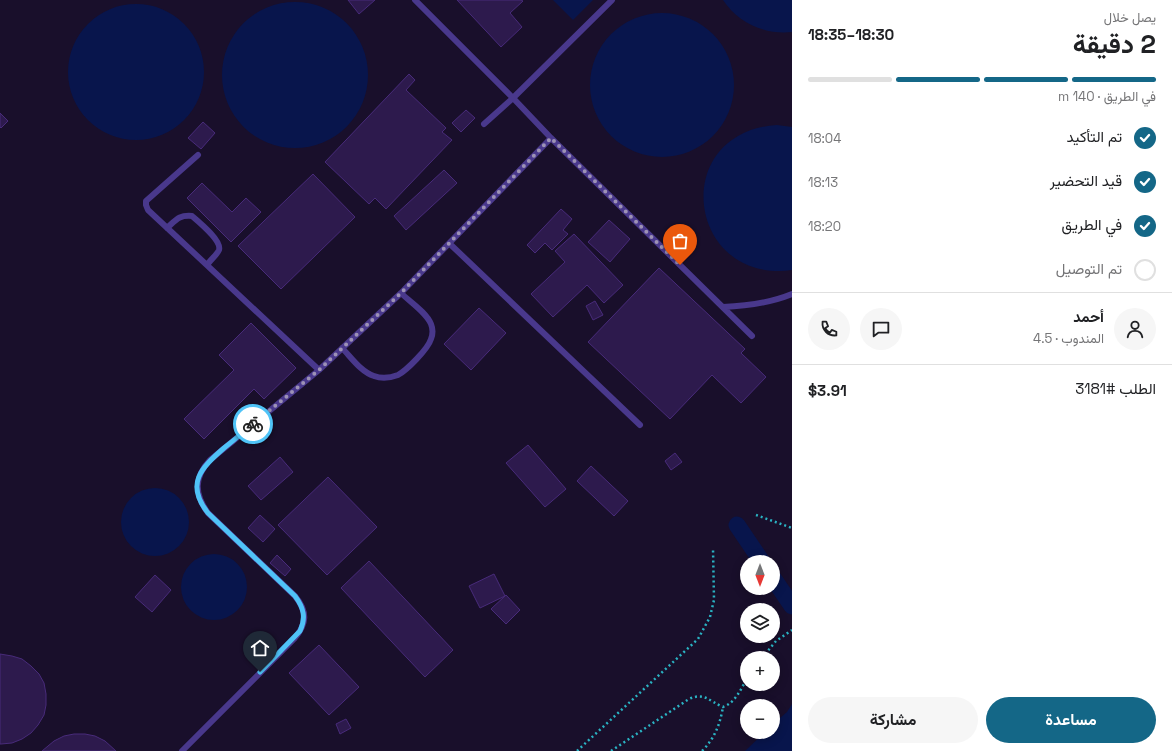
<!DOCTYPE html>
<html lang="ar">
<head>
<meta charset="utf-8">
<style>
	body { margin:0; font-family:"Space Grotesk",Vazirmatn,sans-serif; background:#f6f6f6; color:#202124; direction:rtl; height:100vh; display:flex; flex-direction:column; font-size:15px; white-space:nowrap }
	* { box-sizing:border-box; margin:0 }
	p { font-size:13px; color:#757577 }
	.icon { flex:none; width:22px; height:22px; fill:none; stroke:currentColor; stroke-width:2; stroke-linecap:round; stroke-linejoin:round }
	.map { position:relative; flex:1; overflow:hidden; direction:ltr }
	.sheet { display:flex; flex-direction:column; background:#fff; width:380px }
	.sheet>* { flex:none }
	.needle { width:26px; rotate:180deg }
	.buttons { position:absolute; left:740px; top:555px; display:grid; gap:8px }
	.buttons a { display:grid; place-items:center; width:40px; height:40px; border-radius:50%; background:#fff; box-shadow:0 2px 10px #0003; font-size:20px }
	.pin { position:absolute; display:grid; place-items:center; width:34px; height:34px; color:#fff; margin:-41px -17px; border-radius:50% 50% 50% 0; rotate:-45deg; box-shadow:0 0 4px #0007 }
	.pin .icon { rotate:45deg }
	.courier { position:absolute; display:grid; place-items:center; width:40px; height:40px; margin:-20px; border:3px solid #4fc3f7; border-radius:50%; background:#fff; color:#222; box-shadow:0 1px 5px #0007 }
	.head em { font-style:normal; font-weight:700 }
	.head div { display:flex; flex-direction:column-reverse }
	.head { display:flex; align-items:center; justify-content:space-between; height:68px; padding:0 16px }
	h1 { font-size:26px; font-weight:700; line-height:30px }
	.bar { display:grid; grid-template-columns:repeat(4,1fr); gap:6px 4px; align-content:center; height:48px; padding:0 16px }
	.bar i { height:5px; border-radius:3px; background:#e0e0e0 }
	.bar .on { background:#146787 }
	.bar p { grid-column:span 4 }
	.line { display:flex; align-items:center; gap:10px; padding:0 16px; border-top:1px solid #e0e0e0 }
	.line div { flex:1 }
	.round { display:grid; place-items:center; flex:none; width:42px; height:42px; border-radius:21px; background:#f6f6f6 }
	ol { padding:0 16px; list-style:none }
	li { display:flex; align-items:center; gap:12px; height:44px }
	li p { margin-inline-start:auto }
	li .icon { padding:4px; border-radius:50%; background:#146787; color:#fff; stroke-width:4 }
	li:last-child { color:#757577 }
	li i { width:22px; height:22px; border:2px solid #e0e0e0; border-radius:50% }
	.cta { display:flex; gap:8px; margin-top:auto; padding:8px 16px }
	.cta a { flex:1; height:46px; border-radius:24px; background:#146787; color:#fff; font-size:16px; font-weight:700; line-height:46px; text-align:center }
	.cta a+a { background:#f6f6f6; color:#202124 }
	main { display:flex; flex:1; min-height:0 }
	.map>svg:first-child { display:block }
</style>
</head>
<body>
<main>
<section class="sheet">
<div class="head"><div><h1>2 دقيقة</h1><p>يصل خلال</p></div><em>18:30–18:35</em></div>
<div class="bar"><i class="on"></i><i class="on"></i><i class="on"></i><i></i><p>في الطريق · 140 m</p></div>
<ol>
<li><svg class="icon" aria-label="check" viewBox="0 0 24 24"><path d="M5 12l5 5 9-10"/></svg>تم التأكيد<p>18:04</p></li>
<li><svg class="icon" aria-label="check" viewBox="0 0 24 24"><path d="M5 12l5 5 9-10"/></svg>قيد التحضير<p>18:13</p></li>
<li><svg class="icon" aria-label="check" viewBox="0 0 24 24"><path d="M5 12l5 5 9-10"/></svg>في الطريق<p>18:20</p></li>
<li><i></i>تم التوصيل</li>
</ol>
<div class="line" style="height:72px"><a class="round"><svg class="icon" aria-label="person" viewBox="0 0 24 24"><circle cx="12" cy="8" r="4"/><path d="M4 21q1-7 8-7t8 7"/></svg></a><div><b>أحمد</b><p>المندوب · 4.5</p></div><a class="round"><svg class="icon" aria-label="chat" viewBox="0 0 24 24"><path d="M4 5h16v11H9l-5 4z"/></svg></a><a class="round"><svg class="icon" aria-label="phone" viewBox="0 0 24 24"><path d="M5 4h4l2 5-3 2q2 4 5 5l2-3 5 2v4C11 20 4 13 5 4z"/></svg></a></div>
<div class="line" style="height:52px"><div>الطلب #3181</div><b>$3.91</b></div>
<div class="cta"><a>مساعدة</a><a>مشاركة</a></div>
</section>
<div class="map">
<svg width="792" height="751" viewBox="0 0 792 751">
	<rect width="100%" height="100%" fill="#190f2b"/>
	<!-- water -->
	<path fill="#08154c" d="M553 0H593L573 20Z
		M723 0H792V32C765 35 738 23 723 0Z
		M222 75a73 73 0 1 1 146 0a73 73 0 1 1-146 0Z
		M68 72a68 68 0 1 1 136 0a68 68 0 1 1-136 0Z
		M590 85a72 72 0 1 1 144 0a72 72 0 1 1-144 0Z
		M777 125 792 127V270C780 272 767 271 756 268 696 251 684 167 738 136 750 129 763 126 777 125Z
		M121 522a34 34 0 1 1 68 0a34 34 0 1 1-68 0Z
		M181 587a33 33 0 1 1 66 0a33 33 0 1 1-66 0Z
		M792 704V751H745L765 732H773V724L787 712Z"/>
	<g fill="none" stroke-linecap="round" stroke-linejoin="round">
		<!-- canal -->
		<path stroke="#08154c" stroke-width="17" d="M737 525 762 562
			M773 578 792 606"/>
	</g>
	<!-- building -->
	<path fill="#2d1a4d" stroke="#482b7a" d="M348 0H375L359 14Z
		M457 0H521L523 1 510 13 522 27 501 47Z
		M409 74 415 80 406 90 446 128 442 132 452 140 386 209 375 198 369 204 325 162Z
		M466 110 475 118 461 132 452 123Z
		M0 113 8 121 1 128 0 127Z
		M203 122 215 133 201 149 188 138Z
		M444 170 457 183 406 230 394 216Z
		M313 174 355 217 281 289 238 246Z
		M202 183 232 212 246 198 261 212 231 242 187 198Z
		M561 209 572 219 563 230 568 234 552 250 545 243 535 253 527 245Z
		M609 220 630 239 610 262 588 242Z
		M574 234 623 285 604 303 587 285 553 317 531 294 565 262 555 251Z
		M659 268 745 349 741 353 766 377 741 403 712 375 670 419 588 342Z
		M595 301 603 315 593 320 586 306Z
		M479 308 506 333 471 370 444 344Z
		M251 323 296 368 264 399 254 389 204 439 184 419 234 370 219 355Z
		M528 445 566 489 545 507 506 463Z
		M675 453 682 462 671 470 665 461Z
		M280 457 293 472 261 500 248 486Z
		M591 466 628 501 614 516 577 481Z
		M328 477 377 527 327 575 278 525Z
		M260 515 275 529 263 542 248 528Z
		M277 555 291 569 285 576 270 563Z
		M369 561 453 650 425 677 341 588Z
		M494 574 505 596 480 608 469 586Z
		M155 575 171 590 152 612 135 597Z
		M506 595 520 610 506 624 491 609Z
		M319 645 359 687 329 715 289 673Z
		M0 654 12 656 22 659 31 666 39 674 44 683 46 694V705L44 715 38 725 31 733 22 739 12 743 1 744H0Z
		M346 719 351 728 340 734 336 724Z
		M74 734H85L95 736 105 741 116 751H42L54 741 64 736Z"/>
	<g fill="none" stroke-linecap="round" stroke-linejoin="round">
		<!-- path -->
		<path stroke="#2ab3c3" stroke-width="2.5" stroke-dasharray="2 3" stroke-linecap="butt" d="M756 515 792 528
			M762 658 776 641 792 630
			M577 751 698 639 710 617 714 600 713 548
			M611 751 689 699C704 692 709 701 723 707 736 702 740 690 747 679
			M702 751C715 738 720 724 723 707"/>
		<!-- lane -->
		<path stroke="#49388c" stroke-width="6" d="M415 0 513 98 551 138 752 336
			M484 124 513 98 612 0
			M198 155 146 201V205L148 210 319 370
			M167 228C177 219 179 215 192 216 199 222 222 241 219 250 217 255 210 260 207 265
			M450 244 640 425
			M723 307C747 306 770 303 792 294
			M342 348C351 357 361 372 374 376 382 379 390 378 398 375 407 370 428 349 431 339 433 334 433 329 431 324 426 312 410 302 401 293
			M182 751 294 639C307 624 308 612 295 596L208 513C194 494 194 477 210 460L319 370 401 293 551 138"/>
	</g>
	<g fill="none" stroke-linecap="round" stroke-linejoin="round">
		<!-- done -->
		<path stroke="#9d92b5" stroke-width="4" stroke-dasharray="0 7.2" d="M253 424 319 370 401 293 551 138 680 265"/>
		<!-- route -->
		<path stroke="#4fc3f7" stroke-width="5" d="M253 424C244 432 234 440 224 448 201 468 185 484 208 513L295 596C304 608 306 618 300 631L260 672"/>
	</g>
</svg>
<div class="buttons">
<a><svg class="needle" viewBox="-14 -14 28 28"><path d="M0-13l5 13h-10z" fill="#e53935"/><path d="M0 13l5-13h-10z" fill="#757577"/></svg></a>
<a><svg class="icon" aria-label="layers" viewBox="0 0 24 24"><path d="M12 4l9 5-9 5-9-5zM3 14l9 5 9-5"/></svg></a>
<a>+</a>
<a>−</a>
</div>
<div class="pin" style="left:680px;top:265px;background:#ea580c"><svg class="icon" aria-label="bag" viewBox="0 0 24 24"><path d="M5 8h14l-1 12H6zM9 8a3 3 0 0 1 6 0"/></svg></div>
<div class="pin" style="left:260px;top:672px;background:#1f2937"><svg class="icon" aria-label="home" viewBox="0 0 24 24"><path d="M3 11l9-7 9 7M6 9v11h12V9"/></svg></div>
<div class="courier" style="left:253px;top:424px"><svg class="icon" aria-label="bike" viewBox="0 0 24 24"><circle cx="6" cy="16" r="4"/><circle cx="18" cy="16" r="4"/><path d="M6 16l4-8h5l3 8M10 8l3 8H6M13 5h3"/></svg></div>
</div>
</main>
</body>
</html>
